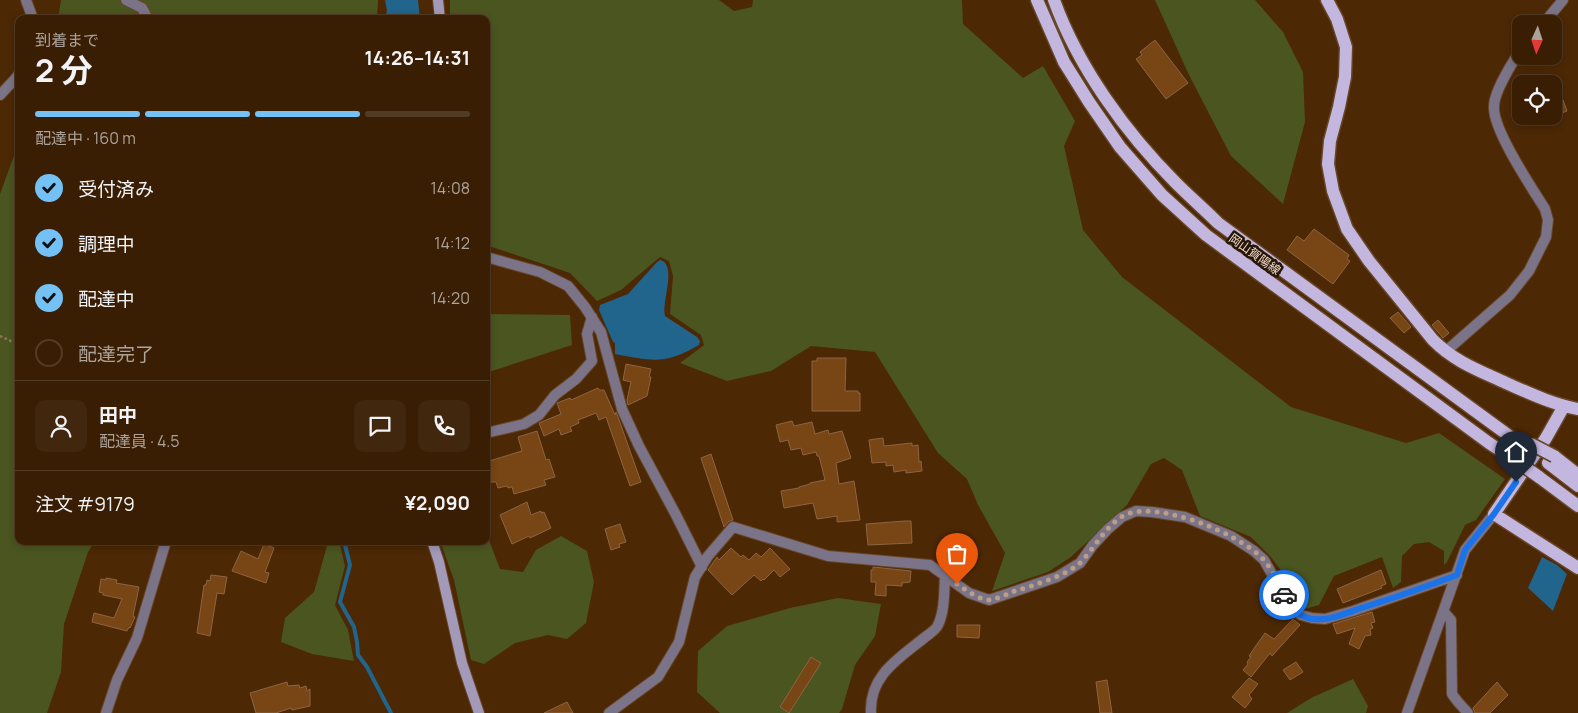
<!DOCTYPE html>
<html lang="ja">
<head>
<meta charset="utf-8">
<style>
	body { margin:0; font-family:Manrope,"Noto Sans JP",sans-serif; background:#40270e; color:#f1f3f6; height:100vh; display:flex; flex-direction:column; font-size:19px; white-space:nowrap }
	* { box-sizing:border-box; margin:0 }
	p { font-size:16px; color:#aba29a }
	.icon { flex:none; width:28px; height:28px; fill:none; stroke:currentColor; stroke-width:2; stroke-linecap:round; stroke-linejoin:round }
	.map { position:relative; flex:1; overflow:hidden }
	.details { position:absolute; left:15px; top:15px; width:475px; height:530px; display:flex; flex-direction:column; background:#391e04; border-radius:10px; box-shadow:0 2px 8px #0003,0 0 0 1px #533c26 }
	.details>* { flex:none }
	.needle { width:32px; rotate:183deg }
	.fabs { position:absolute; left:1512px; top:15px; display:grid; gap:10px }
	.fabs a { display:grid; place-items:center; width:50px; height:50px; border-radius:10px; background:#391e04; box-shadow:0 2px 8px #0003,0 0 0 1px #533c26; font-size:25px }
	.pin { position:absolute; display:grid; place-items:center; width:42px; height:42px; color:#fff; margin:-51px -21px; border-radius:50% 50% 50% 0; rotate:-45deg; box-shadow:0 0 5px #0007 }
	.pin .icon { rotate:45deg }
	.courier { position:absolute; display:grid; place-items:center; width:50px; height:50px; margin:-25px; border:4px solid #1a73e8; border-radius:50%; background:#fff; color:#222; box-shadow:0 1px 6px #0007 }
	.head em { font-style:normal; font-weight:700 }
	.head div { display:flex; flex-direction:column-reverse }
	.head { display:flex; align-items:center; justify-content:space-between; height:85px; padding:0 20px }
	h1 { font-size:32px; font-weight:700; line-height:38px }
	.bar { display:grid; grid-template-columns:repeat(4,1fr); gap:8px 5px; align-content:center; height:60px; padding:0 20px }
	.bar i { height:6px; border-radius:4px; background:#533c26 }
	.bar .current { background:#73c1f5 }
	.bar p { grid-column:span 4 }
	.line { display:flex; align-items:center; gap:12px; padding:0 20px; border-top:1px solid #533c26 }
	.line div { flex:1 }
	.round { display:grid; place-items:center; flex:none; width:52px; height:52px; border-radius:10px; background:#40270e }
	ol { padding:0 20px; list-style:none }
	li { display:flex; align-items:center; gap:15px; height:55px }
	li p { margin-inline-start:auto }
	li .icon { padding:5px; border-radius:50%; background:#73c1f5; color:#111; stroke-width:4 }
	li:last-child { color:#aba29a }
	li i { width:28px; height:28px; border:2px solid #533c26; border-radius:50% }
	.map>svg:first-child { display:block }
</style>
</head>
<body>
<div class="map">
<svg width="1578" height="713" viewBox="0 0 1578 713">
	<rect width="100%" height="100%" fill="#4c2805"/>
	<!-- green -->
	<path fill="#4a5520" d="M61 0H378L377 19H58Z
		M450 0H719L734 11 752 7 753 0H962L963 24 1023 78 1043 66 1075 121 1064 146 1083 230 1122 277 1291 407 1406 443 1439 433 1505 479 1476 520 1465 525 1447 562 1444 565V551L1429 542 1414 544 1402 556 1401 582 1393 588 1382 557 1334 576 1319 605 1305 609 1295 596 1287 578 1270 556 1251 537 1200 516 1182 470 1164 458 1151 464 1127 505 1071 557 1048 572 992 591 1005 553 978 505 967 479 938 453 875 352 811 346 771 371 727 381 680 363 704 345 701 335 670 314 673 276 669 261 660 257 621 290 597 301 570 273 486 245V19H450Z
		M1155 0H1255L1283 32 1303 72 1305 122 1283 204 1231 156 1189 75Z
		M19 142V541H95L88 552 64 624 61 672 47 713H0V194Z
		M486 314 570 315 572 345 486 373Z
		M561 536 587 551 594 582 586 623 567 639 548 635 515 643 484 664 471 660 454 580 440 541H486V538L489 540 500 569 523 572 536 550Z
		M326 541H339L345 566 335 605 348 630 354 661 312 654 281 642 285 618 314 592 327 546Z
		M838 598 881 604 875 636 855 665 842 709 839 713H720L697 692 698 651 727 626 790 608Z
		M1353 679 1368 706 1366 713H1287L1311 698Z"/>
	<!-- water -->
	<path fill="#21648c" d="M385 0H418L420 19H385L387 10Z
		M660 260C678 265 661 301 665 316L697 337 700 341 699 345C664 365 653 361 615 354V343L613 342 599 310 600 305 628 294 657 262Z
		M1542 557 1557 565 1567 574 1553 611 1528 588Z"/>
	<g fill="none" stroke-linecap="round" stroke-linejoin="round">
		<!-- stream -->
		<path stroke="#21648c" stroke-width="4" d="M344 541 350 565 340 602 354 627 357 642 358 655 367 667 391 713"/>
	</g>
	<!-- building -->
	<path fill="#784514" stroke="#8d6544" d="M1155 40 1188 83 1166 99 1136 59 1142 55 1140 52Z
		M1563 100 1567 111 1554 116V103Z
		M1314 229 1349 255 1347 259 1350 261 1333 284 1287 250 1297 236 1304 241Z
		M1398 312 1411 327 1404 333 1390 318Z
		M1438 320 1449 333 1443 338 1432 325Z
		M817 358H846L845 391H858V393H860V411H812V361H817Z
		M626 364 651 369 649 377H651L647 396 628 405 627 400 631 382 623 380Z
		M598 388 599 390H604L615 415 616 412 617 414 641 482 630 486 606 417 599 420 596 413 578 420 579 423 570 427 572 431 561 435 559 429 544 436 539 423 561 414 557 403 570 398 571 400Z
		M792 421 794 426 812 422 815 434 828 430 829 434 842 431 851 458 836 463 839 484 854 481 860 520 837 522V516L817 519 813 503 784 508 781 491 799 488V487L810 484V483L825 480 819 456H817L816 452 803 455 801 448 791 450 788 440 780 442 776 425Z
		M537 431 546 460 549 459 555 477 544 480 546 485 514 494 512 487 508 488 507 486 498 488 496 482H486V462L522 451 518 437Z
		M883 438 884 446 912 443V446L918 445 919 462 921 461 922 471 906 473V470L894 472 893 465 886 466V462L872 463 869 440Z
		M711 454 733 520 728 522 724 527 701 458Z
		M527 502 531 515 541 511V513L544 512 551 528 530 538 529 536 512 544 500 515Z
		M905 521H911L912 543 868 545 866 524Z
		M620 524 626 542 619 544 620 547 611 550 605 529Z
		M264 544 274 548 265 572 269 573 266 583 232 571 241 551 258 559Z
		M731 548 741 557 743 555 749 560 756 553 761 557 770 548 790 569 780 577 774 570 764 580 763 579 761 581 754 575 732 595 708 570 717 557 719 560Z
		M873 567 911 571 910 582 902 583V586L886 585V596L875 595 876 582H871V570H873Z
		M1381 570 1386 584 1381 586 1382 588 1343 603 1337 589Z
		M211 575 227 577 224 594 217 593 210 636 197 633 204 585H206L207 580 210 581Z
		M106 578 117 580 116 583 139 587 133 616 135 617 130 628 129 627 127 631 92 622 94 613 114 618 122 599 103 595V593L99 592 101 579 106 580Z
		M1372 612 1375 622 1371 623 1373 628 1370 629 1371 635 1365 636 1359 649 1349 644 1355 628 1337 634 1333 624Z
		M1293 619 1300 625 1272 656 1270 653 1251 677 1243 670 1248 664 1247 662 1251 657 1249 656 1255 647 1265 633 1274 639Z
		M957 625H980L979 638 957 637Z
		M811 657 821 663 789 713 780 707Z
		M1296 662 1303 672 1290 680 1283 670Z
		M1249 678 1258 684 1249 695 1252 699 1245 708 1232 697Z
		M1107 680 1112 713H1100L1096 682Z
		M287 682 288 686 299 685 300 688 306 686 307 691 310 689V706L292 710 291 708 276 713H256L250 693Z
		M1497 682 1508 695 1490 713H1475L1473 708Z
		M567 702 573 713H544Z"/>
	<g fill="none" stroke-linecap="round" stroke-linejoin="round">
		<!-- street casing -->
		<g stroke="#674525" stroke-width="12">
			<path id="street" d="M26 0 33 19
				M126 0 142 8 148 19
				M1543 24 1563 0
				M0 95 15 79 19 74
				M486 257 540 272 568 286 585 307 601 332 622 409 639 446 676 515 702 567
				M1445 352 1510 295 1529 271 1546 237 1548 220 1545 209C1532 188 1492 129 1494 106 1494 92 1513 61 1521 50
				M486 433 524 424 539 415 555 395 576 379 592 361 587 334 592 317
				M1444 612 1451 620 1452 694 1458 702 1468 713
				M106 713 117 680 137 638 166 541
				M609 713 658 677 679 642 695 577 708 556 733 527 828 556 930 565 969 593 989 600 1057 577 1080 563 1093 545 1108 529 1122 517 1136 511 1152 512 1185 517 1231 536 1254 551 1264 560 1291 608 1301 615 1312 618 1325 619 1353 611 1457 575
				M871 713C869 676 898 659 924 638 929 634 936 630 938 625 945 610 944 592 945 576
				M1407 713 1465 550 1494 514"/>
		</g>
		<!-- secondary casing -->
		<g stroke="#674525" stroke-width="12">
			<path id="secondary" d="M438 0 440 19
				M432 541 439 562 462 663 479 713"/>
		</g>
		<!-- primary casing -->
		<g stroke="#674525" stroke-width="15">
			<path id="primary" d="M1037 0 1064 62 1089 102 1120 147 1162 195 1206 235 1489 443 1518 462
				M1054 0C1078 67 1126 133 1176 183 1190 197 1204 209 1218 223L1527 449
				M1327 0 1337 19 1346 47 1345 77 1339 107 1330 141 1328 164 1333 191 1347 229 1369 261 1433 340C1455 362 1478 370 1506 383 1529 393 1552 404 1578 409
				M1564 406 1546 438 1494 514 1578 568
				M1554 456 1578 475
				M1548 463 1578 486
				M1539 477 1578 506"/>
		</g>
		<!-- path -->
		<path stroke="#937458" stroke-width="2.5" stroke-dasharray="2.5 2.5" stroke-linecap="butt" d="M0 336 11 341 19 342"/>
		<!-- street -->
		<use href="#street" stroke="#7b7488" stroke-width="10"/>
		<!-- secondary -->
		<use href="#secondary" stroke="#a399b9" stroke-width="10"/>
		<!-- primary -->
		<use href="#primary" stroke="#c3b6df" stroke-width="12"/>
		<!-- primary-bridge casing -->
		<g stroke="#674525" stroke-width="15" stroke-linecap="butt">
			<path id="primary-bridge" d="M1531 444 1554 456
				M1518 462 1539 477"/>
		</g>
		<!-- primary-bridge -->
		<use href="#primary-bridge" stroke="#c3b6df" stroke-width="12"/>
	</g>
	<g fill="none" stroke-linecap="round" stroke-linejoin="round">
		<!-- done -->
		<path stroke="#ba9e86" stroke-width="5" stroke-dasharray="0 9" d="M957 584C964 589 981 601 990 600 997 599 1005 595 1012 592 1031 586 1067 576 1081 562 1095 547 1104 529 1121 517 1153 497 1240 534 1263 559 1272 569 1279 583 1284 595"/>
		<!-- route -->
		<path stroke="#1a73e8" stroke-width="6" d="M1284 595C1290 608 1299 617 1313 619 1329 621 1346 613 1361 608 1394 598 1425 587 1457 575L1465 550 1494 514 1516 482"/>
	</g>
	<g text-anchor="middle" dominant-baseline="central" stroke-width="5" stroke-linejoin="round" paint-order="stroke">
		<!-- street labels -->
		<g font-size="12" fill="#f5decc" stroke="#261608">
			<text transform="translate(1255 254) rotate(36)">岡山賀陽線</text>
		</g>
	</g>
</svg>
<div class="fabs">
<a><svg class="needle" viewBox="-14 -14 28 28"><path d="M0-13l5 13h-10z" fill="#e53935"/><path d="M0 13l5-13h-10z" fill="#aba29a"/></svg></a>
<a><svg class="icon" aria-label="locate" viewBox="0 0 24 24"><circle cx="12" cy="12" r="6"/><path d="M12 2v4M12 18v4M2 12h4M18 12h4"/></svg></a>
</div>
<div class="pin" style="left:957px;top:584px;background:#ea580c"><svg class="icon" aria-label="bag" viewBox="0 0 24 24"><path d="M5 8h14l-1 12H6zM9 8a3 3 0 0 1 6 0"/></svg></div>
<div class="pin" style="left:1516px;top:482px;background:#1f2937"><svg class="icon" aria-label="home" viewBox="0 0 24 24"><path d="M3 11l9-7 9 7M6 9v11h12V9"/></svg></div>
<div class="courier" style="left:1284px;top:595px"><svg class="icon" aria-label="car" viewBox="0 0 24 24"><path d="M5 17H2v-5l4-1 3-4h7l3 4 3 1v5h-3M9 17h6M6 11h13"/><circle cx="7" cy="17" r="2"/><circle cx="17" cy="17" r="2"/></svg></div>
<section class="details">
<div class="head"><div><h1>2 分</h1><p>到着まで</p></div><em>14:26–14:31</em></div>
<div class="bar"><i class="current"></i><i class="current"></i><i class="current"></i><i></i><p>配達中 · 160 m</p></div>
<ol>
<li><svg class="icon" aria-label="check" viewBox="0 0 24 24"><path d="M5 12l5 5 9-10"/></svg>受付済み<p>14:08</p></li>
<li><svg class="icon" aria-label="check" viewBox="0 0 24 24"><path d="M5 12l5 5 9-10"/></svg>調理中<p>14:12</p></li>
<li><svg class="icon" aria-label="check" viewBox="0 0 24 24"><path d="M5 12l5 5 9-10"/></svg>配達中<p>14:20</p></li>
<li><i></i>配達完了</li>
</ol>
<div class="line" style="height:90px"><a class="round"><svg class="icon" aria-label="person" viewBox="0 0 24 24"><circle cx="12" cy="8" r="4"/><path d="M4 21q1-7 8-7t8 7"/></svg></a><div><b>田中</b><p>配達員 · 4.5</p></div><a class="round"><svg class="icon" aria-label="chat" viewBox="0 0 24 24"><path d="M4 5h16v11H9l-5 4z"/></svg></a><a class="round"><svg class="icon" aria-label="phone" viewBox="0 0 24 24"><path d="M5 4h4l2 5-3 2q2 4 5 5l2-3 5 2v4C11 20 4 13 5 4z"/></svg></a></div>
<div class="line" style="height:65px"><div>注文 #9179</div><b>¥2,090</b></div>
</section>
</div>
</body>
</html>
